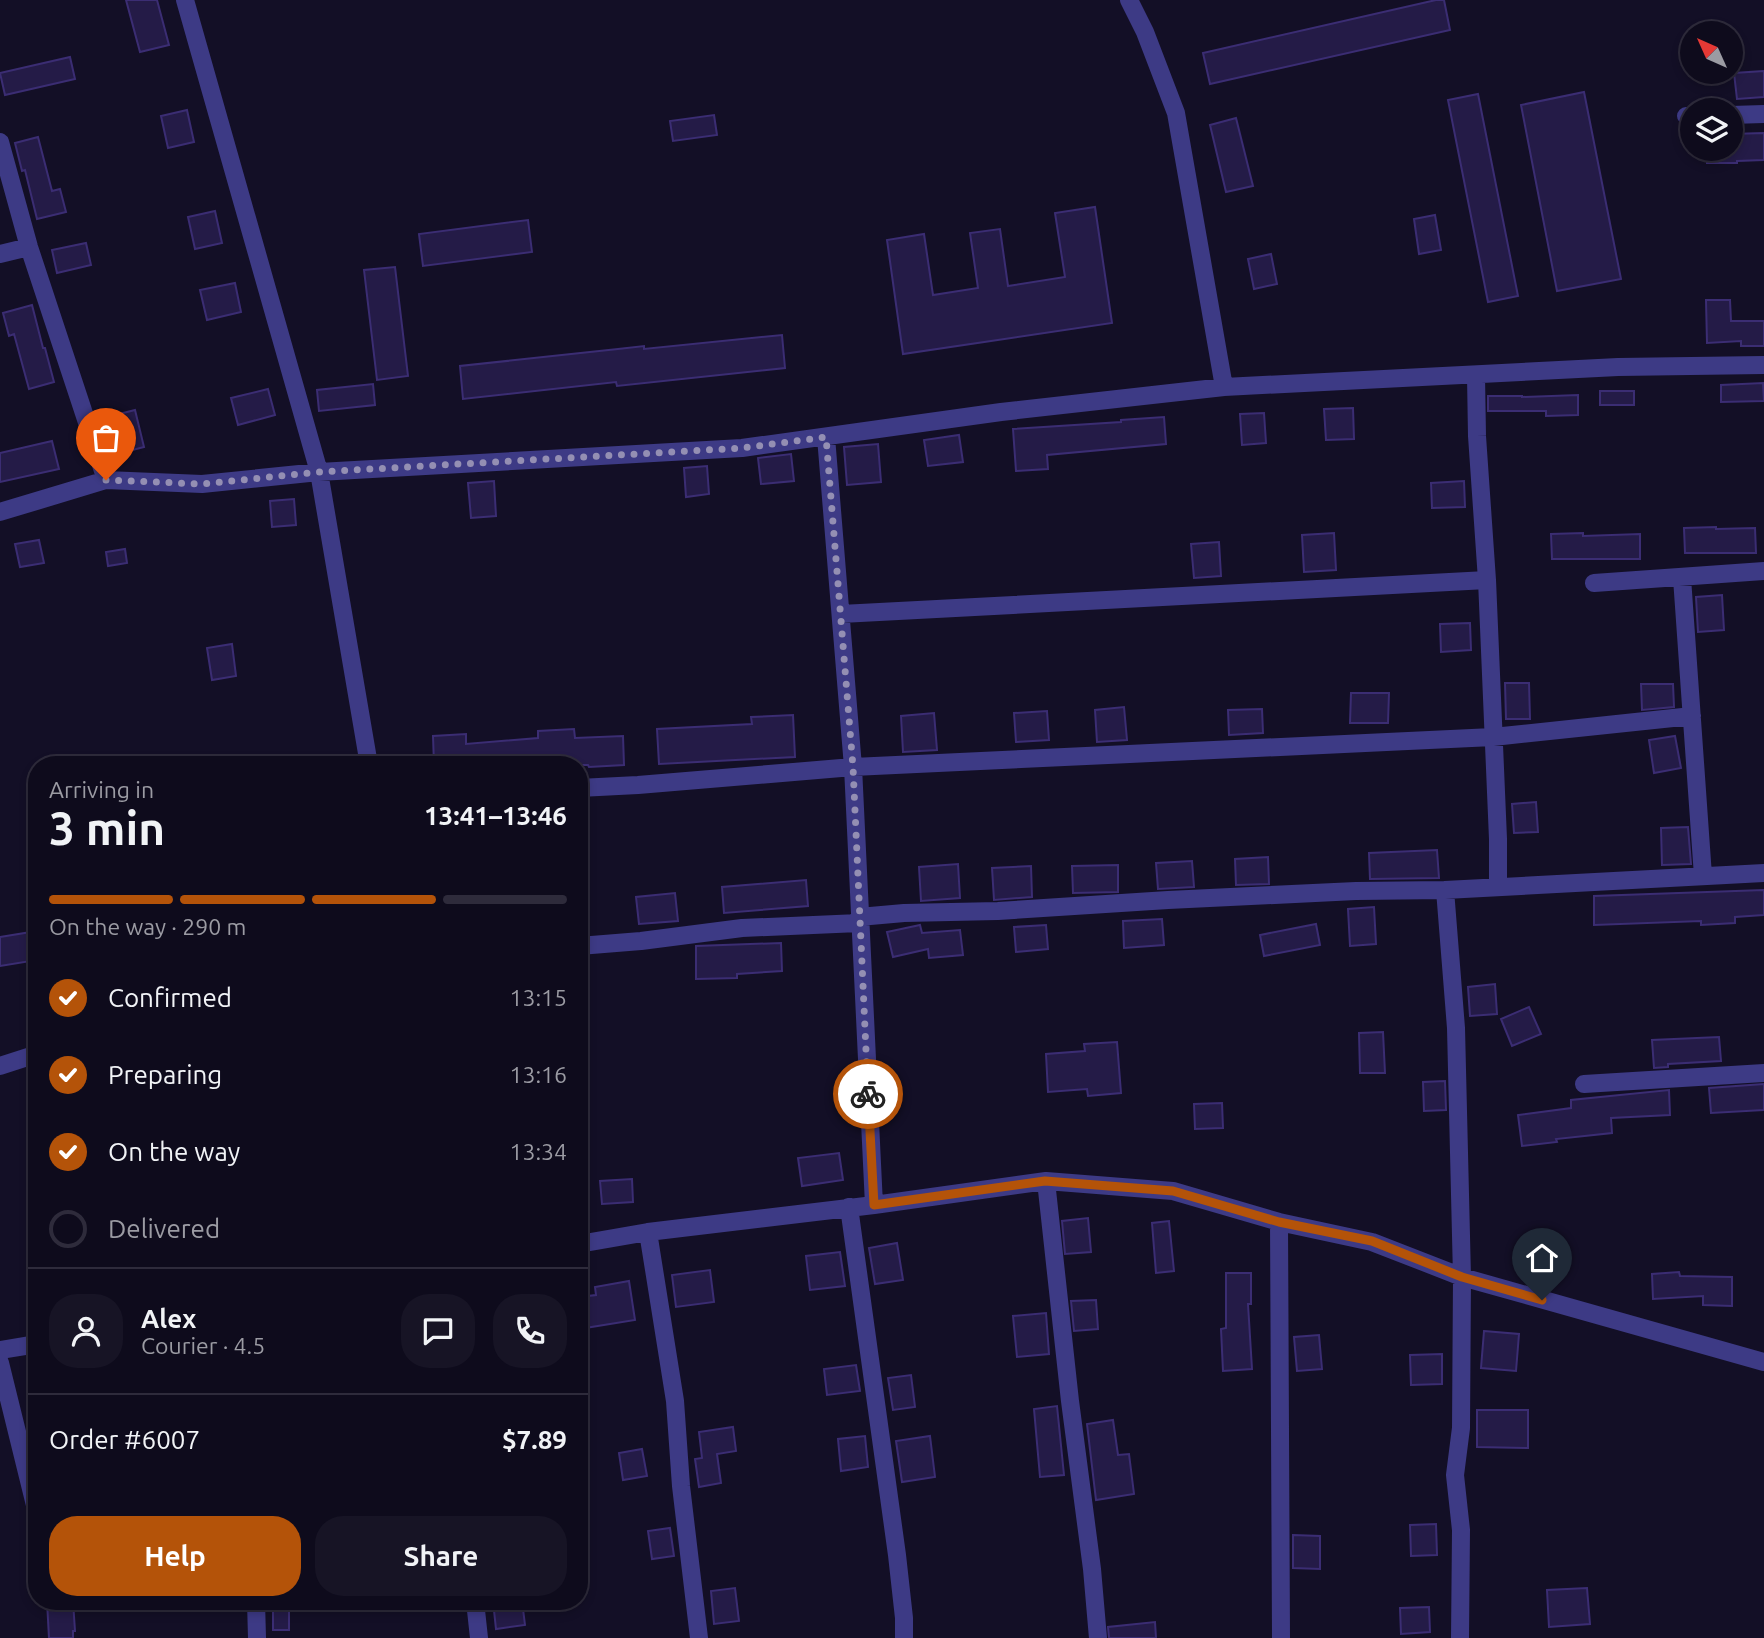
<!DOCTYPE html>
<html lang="en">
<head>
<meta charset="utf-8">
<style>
	body { margin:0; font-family:Ubuntu,sans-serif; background:#171425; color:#f1f3f6; height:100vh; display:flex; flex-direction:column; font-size:26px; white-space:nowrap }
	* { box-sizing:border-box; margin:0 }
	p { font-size:23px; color:#9b9ba3 }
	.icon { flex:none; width:38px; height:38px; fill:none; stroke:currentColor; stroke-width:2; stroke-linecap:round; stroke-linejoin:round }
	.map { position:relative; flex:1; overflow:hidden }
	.sheet { position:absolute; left:28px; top:756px; width:560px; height:854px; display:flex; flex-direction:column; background:#0e0b1c; border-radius:28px; box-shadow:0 4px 10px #0003,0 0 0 2px #2e2b3b }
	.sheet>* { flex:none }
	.needle { width:46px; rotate:315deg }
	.controls { position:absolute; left:1680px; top:21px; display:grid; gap:14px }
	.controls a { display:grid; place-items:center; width:63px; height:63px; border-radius:50%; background:#0e0b1c; box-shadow:0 4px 10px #0003,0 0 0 2px #2e2b3b; font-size:35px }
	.pin { position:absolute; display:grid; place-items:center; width:60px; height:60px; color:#fff; margin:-72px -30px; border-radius:50% 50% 50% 0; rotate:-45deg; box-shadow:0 0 7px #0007 }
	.pin .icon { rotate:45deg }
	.courier { position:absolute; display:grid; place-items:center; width:70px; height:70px; margin:-35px; border:5px solid #b45309; border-radius:50%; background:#fff; color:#222; box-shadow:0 2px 9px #0007 }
	.headline em { font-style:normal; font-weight:700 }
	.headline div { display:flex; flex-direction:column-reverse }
	.headline { display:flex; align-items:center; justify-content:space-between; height:119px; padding:0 21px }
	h1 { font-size:46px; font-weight:700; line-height:52px }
	.bar { display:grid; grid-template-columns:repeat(4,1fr); gap:10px 7px; align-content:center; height:84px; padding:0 21px }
	.bar i { height:9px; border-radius:5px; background:#2e2b3b }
	.bar .on { background:#b45309 }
	.bar p { grid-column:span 4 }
	.line { display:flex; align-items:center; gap:18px; padding:0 21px; border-top:2px solid #2e2b3b }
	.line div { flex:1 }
	.round { display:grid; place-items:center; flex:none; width:74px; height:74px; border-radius:28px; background:#171425 }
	ol { padding:0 21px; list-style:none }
	li { display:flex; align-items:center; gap:21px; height:77px }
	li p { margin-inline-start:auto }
	li .icon { padding:7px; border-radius:50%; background:#b45309; color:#fff; stroke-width:4 }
	li:last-child { color:#9b9ba3 }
	li i { width:38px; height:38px; border:4px solid #2e2b3b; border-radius:50% }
	.action { display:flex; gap:14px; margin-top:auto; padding:14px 21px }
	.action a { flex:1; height:80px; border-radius:28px; background:#b45309; color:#fff; font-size:28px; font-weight:700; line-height:80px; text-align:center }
	.action a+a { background:#171425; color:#f1f3f6 }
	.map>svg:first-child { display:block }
</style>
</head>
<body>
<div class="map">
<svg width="1764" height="1638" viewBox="0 0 1764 1638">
	<rect width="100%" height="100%" fill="#130f26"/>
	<!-- building -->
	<path fill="#241b47" stroke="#3b2d73" stroke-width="2" d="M126 0H157L169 45 140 52Z
		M1436 0H1444L1450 30 1210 84 1203 53Z
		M70 57 75 79 5 95 0 73Z
		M1764 71V97L1737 99 1734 73Z
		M1584 92 1621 279 1557 291 1521 105Z
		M1478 94 1518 296 1488 302 1448 100Z
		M187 110 194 142 168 148 161 116Z
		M714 115 717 135 673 141 670 121Z
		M1236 118 1253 186 1226 192 1210 125Z
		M1764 133V160L1737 161V163H1707V149H1731V134Z
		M38 137 52 191 60 189 66 212 37 219 25 170 22 171 15 143Z
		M1095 207 1112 323 903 354 887 240 924 234 933 295 978 288 970 233 1000 229 1008 286 1065 277 1055 213Z
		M215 211 222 243 195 249 188 217Z
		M1435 215 1441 250 1419 254 1414 219Z
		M528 220 532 252 423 266 419 234Z
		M86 243 91 265 57 273 52 250Z
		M1271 254 1277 284 1254 289 1248 259Z
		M395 267 408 376 377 380 364 270Z
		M235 283 241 312 207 320 200 290Z
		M1706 300H1730L1731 321H1764V346H1741V341L1707 343Z
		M32 305 43 348H45L54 382 29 389 14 334 9 336 3 313Z
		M782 335 785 368 617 386 616 382 463 399 460 366 618 349 644 346V349Z
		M1763 383 1764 401 1721 402V385Z
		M373 384 375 405 319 411 317 390Z
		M268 389 275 415 238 425 231 398Z
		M1600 391H1634V405H1600Z
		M1578 395V415L1546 416V411H1488V396H1522V397Z
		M1353 408 1354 439 1326 440 1324 409Z
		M135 410 144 447 117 454 107 417Z
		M1264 413 1266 443 1242 445 1240 414Z
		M1164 417 1166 444 1047 455 1048 469 1016 471 1013 429 1121 422V420Z
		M959 435 963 462 928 466 924 440Z
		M52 441 59 469 0 482V453Z
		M878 444 881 482 847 485 844 447Z
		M791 454 794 481 761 484 758 458Z
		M707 466 709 494 686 497 684 468Z
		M494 481 496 516 471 518 468 483Z
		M1464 481 1465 507 1432 508 1431 483Z
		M294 499 296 525 272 527 270 501Z
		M1716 527V529L1755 528 1756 553H1685L1684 528Z
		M1334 533 1336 570 1304 572 1302 535Z
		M1583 533V536L1640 534V559H1552L1551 534Z
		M39 540 44 563 20 567 15 544Z
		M1219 542 1221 576 1194 578 1191 544Z
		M125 549 127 563 108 566 106 552Z
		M1722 595 1724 630 1698 632 1696 597Z
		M1470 623 1471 650 1441 652 1440 624Z
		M232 644 236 676 212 680 207 648Z
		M1505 683H1529L1530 719H1506Z
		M1641 684H1673L1674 707 1642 710Z
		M1351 693H1389L1388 723H1350Z
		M1124 707 1127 740 1097 742 1095 710Z
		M1262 709 1263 733 1229 735 1228 710Z
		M1047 711 1049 740 1016 742 1014 713Z
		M934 713 937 750 903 752 901 716Z
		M793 715 795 757 659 764 657 729 752 724 751 717Z
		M574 729 575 738 623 736 624 765 589 767 588 765H434L433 736 466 734V744L538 738V731Z
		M1675 736 1681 768 1654 773 1649 740Z
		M1536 802 1538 832 1514 833 1512 804Z
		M1688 827 1691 864 1662 865 1661 828Z
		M1437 850 1439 878 1370 879 1369 853Z
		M1268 857 1269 884 1236 885 1235 859Z
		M1192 861 1194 887 1158 889 1156 863Z
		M958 864 960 898 921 901 919 867Z
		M1118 865V892L1073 893 1072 866Z
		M1031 866 1032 897 994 900 992 868Z
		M806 880 808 906 724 913 722 887Z
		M1764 890V915L1735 917V923L1701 925V921L1594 925V896Z
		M675 893 678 921 639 924 636 897Z
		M1374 907 1376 944 1350 946 1348 909Z
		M1162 919 1164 945 1124 948 1123 921Z
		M1316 924 1320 945 1264 956 1260 935Z
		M920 925 922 933 960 930 963 955 929 958 928 949 893 957 887 932Z
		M1046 925 1048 949 1016 952 1014 927Z
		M37 931V960L0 966V937Z
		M781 943 782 971 737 974V978L696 979V946Z
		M1495 984 1497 1014 1470 1016 1468 987Z
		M1529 1007 1541 1034 1512 1046 1501 1019Z
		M1383 1032 1385 1073H1360L1359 1033Z
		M1719 1037 1721 1061 1668 1064V1067L1654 1068 1652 1040Z
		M1117 1042 1121 1093 1088 1096 1087 1089 1048 1092 1046 1054 1085 1051 1084 1044Z
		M1445 1081 1446 1110 1424 1111 1423 1082Z
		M1764 1084V1110L1711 1113 1709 1088Z
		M1669 1090 1670 1115 1611 1118 1612 1133 1556 1139 1557 1142 1522 1146 1518 1115 1571 1108V1100Z
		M1222 1103 1223 1128 1195 1129 1194 1104Z
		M839 1153 843 1180 802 1186 798 1158Z
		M632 1179 633 1202 602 1204 600 1181Z
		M1088 1218 1091 1252 1065 1254 1062 1221Z
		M1169 1221 1174 1271 1156 1273 1152 1223Z
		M897 1243 903 1280 875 1284 869 1248Z
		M840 1252 845 1286 810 1290 806 1256Z
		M710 1270 714 1302 676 1307 672 1275Z
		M1679 1272 1680 1276 1732 1277V1306L1703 1305V1296L1653 1299 1652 1274Z
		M1226 1273H1251V1304H1248L1252 1369 1223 1371 1221 1329 1226 1328Z
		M629 1281 635 1320 579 1329V1297L596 1295 595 1287Z
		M1096 1300 1098 1329 1074 1331 1071 1301Z
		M1046 1313 1049 1354 1017 1357 1013 1316Z
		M1484 1331 1519 1334 1516 1371 1481 1368Z
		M1319 1335 1322 1369 1297 1371 1294 1337Z
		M1442 1354V1384L1411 1385 1410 1355Z
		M856 1365 860 1391 827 1395 824 1369Z
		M911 1375 915 1407 893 1410 888 1378Z
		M1057 1406 1064 1475 1040 1477 1034 1409Z
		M1477 1410H1528V1448L1477 1447Z
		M1113 1420 1118 1455 1129 1454 1134 1494 1096 1500 1087 1424Z
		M733 1427 736 1451 717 1454 721 1483 699 1487 695 1459 702 1458 699 1432Z
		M865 1436 868 1467 841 1471 838 1439Z
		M930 1436 935 1477 902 1482 896 1441Z
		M642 1449 647 1476 623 1480 619 1453Z
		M1436 1524 1437 1555 1411 1556 1410 1525Z
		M670 1528 674 1556 652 1559 648 1531Z
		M1293 1535 1320 1536V1569L1293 1568Z
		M735 1588 739 1621 714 1624 711 1591Z
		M1587 1588 1590 1624 1549 1627 1547 1590Z
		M47 1601H73L75 1631H73V1638H49Z
		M493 1601H522L525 1625 496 1629Z
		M273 1605 289 1606V1630H273Z
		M1429 1607 1430 1632 1401 1634 1400 1608Z
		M1155 1622 1156 1638H1109L1108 1627Z"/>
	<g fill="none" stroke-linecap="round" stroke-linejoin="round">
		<!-- street -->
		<path stroke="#3d3a85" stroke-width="18" d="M185 0 319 472 369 765
			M1129 0 1145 32 1176 113 1224 387
			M1731 115 1764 114
			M1686 116H1692
			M0 142 29 247 106 480
			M0 254 29 247
			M1476 376 1477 436 1487 580 1498 839V886
			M0 512 106 480 202 484 319 472 742 448 1001 412 1224 387 1618 367 1764 365
			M1682 578 1703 876
			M1594 583 1764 571
			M841 614 1487 580
			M579 788 638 785 853 767 1493 737 1692 716
			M1445 890 1456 1028 1462 1277 1461 1428 1455 1475 1461 1530 1460 1638
			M859 917 904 913 998 911 1168 900 1356 891 1445 890 1764 873
			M579 946 641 941 742 928 859 923
			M0 1066 37 1054
			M1584 1084 1764 1073
			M1046 1181 1070 1401 1092 1569 1098 1638
			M874 1205 1046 1181 1173 1191 1279 1222 1372 1242 1462 1277 1764 1362
			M849 1207 897 1555 904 1618V1638
			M1279 1222 1281 1638
			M648 1232 675 1401 681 1486 699 1638
			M579 1244 648 1232 874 1205 853 767 826 437
			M0 1350 37 1344
			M0 1363 35 1505
			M256 1601 257 1638
			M475 1601 479 1638"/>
	</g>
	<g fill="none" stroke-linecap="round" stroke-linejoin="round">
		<!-- done -->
		<path stroke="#948fb3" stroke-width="7" stroke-dasharray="0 12.6" d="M106 480 202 484 319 472 742 448 826 437 853 767 868 1094"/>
		<!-- route -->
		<path stroke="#b45309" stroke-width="9" d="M868 1094 874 1205 1045 1181 1173 1191 1279 1222 1372 1241 1462 1277 1542 1300"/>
	</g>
</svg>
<div class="controls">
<a><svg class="needle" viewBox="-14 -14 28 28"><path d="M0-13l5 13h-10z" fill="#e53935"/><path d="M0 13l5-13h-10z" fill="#9b9ba3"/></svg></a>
<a><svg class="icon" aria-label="layers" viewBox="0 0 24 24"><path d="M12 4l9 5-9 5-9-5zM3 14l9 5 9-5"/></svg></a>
</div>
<div class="pin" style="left:106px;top:480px;background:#ea580c"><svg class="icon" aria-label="bag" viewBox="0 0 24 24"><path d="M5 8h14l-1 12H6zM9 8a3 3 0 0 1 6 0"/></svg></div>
<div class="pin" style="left:1542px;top:1300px;background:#1f2937"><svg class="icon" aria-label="home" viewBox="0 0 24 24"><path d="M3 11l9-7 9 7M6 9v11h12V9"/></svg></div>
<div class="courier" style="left:868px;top:1094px"><svg class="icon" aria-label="bike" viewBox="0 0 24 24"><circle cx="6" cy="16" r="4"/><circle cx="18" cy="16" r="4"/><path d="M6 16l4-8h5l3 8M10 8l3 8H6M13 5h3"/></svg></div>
<section class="sheet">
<div class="headline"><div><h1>3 min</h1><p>Arriving in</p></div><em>13:41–13:46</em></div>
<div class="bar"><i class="on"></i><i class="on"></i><i class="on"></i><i></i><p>On the way · 290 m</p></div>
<ol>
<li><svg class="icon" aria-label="check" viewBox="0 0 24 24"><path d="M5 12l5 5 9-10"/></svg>Confirmed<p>13:15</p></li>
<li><svg class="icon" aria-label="check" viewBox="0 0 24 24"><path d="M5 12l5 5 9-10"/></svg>Preparing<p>13:16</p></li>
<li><svg class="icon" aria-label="check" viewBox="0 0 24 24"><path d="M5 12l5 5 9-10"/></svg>On the way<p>13:34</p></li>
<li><i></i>Delivered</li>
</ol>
<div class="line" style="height:126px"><a class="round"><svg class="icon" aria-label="person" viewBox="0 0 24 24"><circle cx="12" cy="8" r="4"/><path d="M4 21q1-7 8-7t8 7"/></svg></a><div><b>Alex</b><p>Courier · 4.5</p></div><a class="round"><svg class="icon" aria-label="chat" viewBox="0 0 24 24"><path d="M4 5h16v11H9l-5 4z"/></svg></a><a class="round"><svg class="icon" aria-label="phone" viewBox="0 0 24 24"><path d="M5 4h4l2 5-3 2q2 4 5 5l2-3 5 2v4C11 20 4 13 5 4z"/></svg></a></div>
<div class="line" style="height:91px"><div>Order #6007</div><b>$7.89</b></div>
<div class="action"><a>Help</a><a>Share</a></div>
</section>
</div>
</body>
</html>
